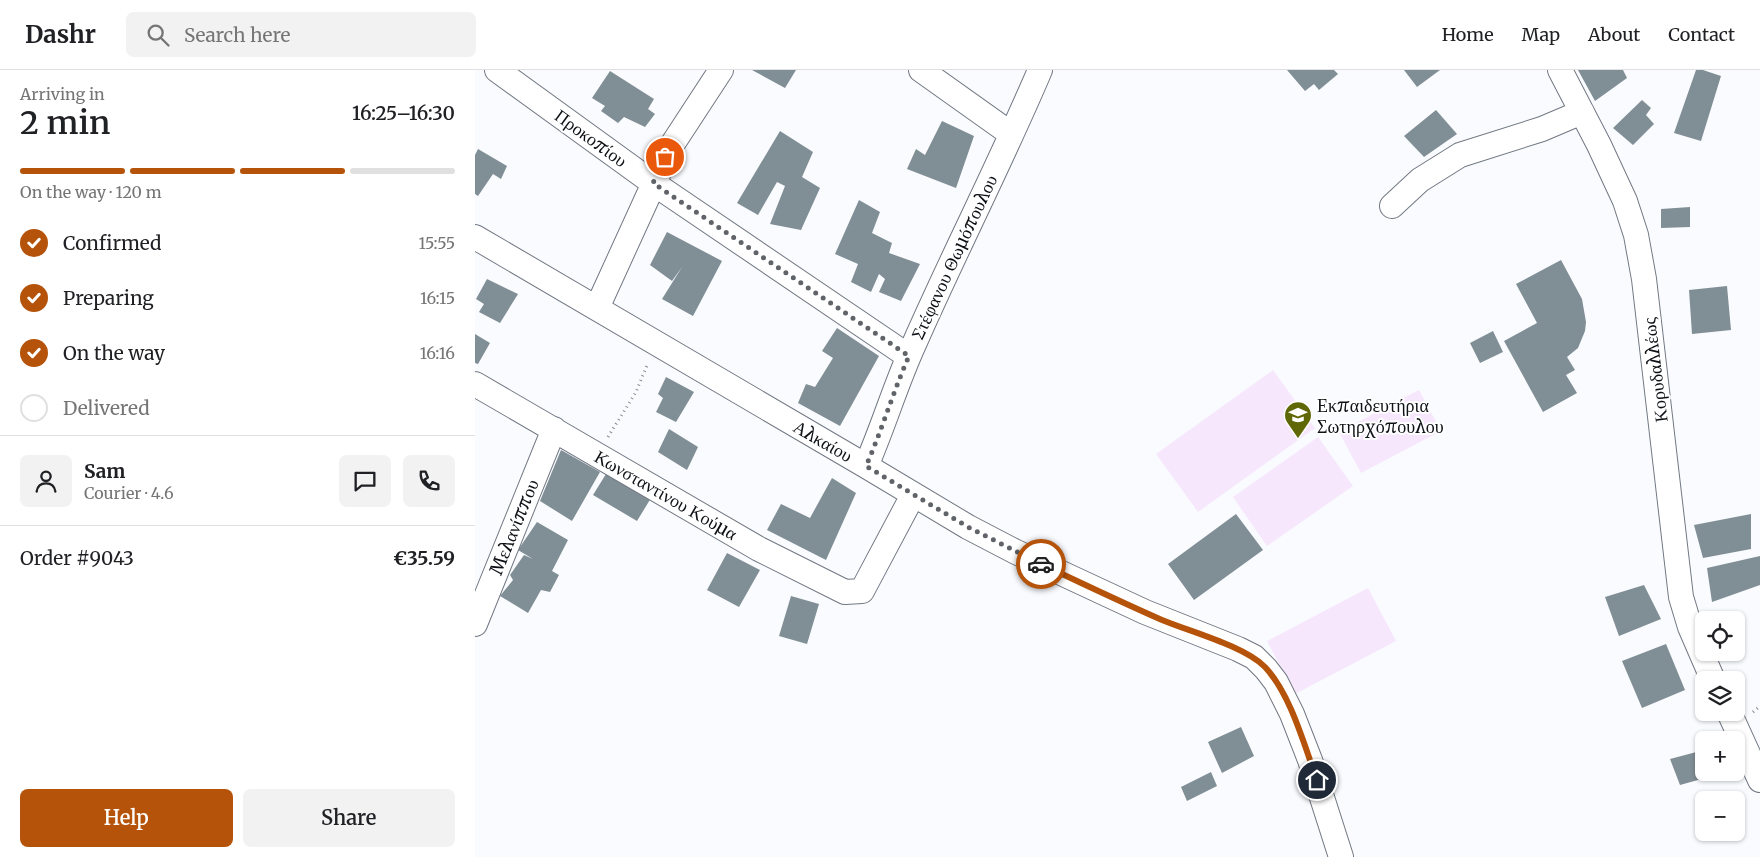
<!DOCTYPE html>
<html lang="en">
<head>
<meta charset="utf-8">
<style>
	body { margin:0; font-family:Merriweather,serif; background:#f2f2f2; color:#202124; height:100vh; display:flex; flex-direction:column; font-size:19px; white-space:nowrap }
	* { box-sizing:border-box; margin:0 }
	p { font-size:16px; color:#757577 }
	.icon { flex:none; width:28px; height:28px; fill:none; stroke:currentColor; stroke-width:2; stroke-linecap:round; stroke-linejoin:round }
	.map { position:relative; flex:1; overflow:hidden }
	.drawer { display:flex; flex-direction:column; background:#fff; width:475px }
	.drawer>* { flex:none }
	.tools { position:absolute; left:1220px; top:541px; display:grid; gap:10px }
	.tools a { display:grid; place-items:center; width:50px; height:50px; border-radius:8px; background:#fff; box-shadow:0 1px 4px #0004; font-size:25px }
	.pin { position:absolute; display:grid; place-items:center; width:42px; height:42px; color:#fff; margin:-21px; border:2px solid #fff; border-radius:50%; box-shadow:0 1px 5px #0007 }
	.courier { position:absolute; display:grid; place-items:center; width:50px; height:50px; margin:-25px; border:4px solid #b45309; border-radius:50%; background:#fff; color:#222; box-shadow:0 1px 6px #0007 }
	.overview em { font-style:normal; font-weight:600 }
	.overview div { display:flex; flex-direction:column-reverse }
	.overview { display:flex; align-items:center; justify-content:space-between; height:85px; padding:0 20px }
	h1 { font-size:32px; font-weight:600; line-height:38px }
	.bar { display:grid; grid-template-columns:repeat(4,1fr); gap:8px 5px; align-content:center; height:60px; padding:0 20px }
	.bar i { height:6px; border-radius:4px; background:#e0e0e0 }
	.bar .on { background:#b45309 }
	.bar p { grid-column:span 4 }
	.line { display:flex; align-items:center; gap:12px; padding:0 20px; border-top:1px solid #e0e0e0 }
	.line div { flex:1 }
	.round { display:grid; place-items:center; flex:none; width:52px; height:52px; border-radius:8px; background:#f2f2f2 }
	ol { padding:0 20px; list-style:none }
	li { display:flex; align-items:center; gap:15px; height:55px }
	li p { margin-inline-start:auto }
	li .icon { padding:5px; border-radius:50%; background:#b45309; color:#fff; stroke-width:4 }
	li:last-child { color:#757577 }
	li i { width:28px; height:28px; border:2px solid #e0e0e0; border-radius:50% }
	.action { display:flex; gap:10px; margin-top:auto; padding:10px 20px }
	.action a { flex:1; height:58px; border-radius:8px; background:#b45309; color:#fff; font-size:20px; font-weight:600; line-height:58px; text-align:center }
	.action a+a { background:#f2f2f2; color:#202124 }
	header { display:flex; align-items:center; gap:30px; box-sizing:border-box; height:70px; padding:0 25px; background:#fff; border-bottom:1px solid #e0e0e0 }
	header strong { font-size:24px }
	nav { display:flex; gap:28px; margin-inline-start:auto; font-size:18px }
	.search { width:350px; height:45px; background:#f2f2f2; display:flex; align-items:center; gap:12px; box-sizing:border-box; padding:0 18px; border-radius:8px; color:#757577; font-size:19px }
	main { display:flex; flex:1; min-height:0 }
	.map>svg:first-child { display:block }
</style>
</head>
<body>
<header>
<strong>Dashr</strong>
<div class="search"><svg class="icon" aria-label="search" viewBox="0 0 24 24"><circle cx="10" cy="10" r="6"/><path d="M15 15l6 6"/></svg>Search here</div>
<nav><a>Home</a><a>Map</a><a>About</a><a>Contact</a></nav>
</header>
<main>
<section class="drawer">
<div class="overview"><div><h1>2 min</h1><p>Arriving in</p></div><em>16:25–16:30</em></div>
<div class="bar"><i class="on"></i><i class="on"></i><i class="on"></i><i></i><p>On the way · 120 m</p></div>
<ol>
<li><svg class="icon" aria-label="check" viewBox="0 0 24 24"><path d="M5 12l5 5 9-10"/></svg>Confirmed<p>15:55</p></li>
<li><svg class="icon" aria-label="check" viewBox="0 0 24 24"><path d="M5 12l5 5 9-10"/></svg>Preparing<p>16:15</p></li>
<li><svg class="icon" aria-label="check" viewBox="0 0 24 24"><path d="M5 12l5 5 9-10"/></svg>On the way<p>16:16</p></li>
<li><i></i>Delivered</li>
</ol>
<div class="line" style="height:90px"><a class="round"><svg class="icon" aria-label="person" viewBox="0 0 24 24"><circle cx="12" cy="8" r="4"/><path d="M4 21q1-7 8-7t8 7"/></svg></a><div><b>Sam</b><p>Courier · 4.6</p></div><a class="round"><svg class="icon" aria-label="chat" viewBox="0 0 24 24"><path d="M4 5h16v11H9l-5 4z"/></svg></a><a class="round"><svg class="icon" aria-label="phone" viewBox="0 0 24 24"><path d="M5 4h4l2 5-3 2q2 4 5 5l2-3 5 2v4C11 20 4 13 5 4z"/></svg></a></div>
<div class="line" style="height:65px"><div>Order #9043</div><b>€35.59</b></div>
<div class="action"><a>Help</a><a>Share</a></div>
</section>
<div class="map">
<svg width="1285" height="787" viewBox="0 0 1285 787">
	<rect width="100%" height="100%" fill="#f9fbfe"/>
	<!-- green -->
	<path fill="#f7e7fd" d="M798 300 840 358 723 442 681 384Z
		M944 320 966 361 886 403 864 362Z
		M843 367 878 416 792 476 758 427Z
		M893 518 921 571 820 624 792 571Z"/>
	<!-- building -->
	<path fill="#808e95" d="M277 0H321L310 18Z
		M812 0H859L863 4 844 20 839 14 830 21Z
		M929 0H965L942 17Z
		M1103 0H1148L1152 8 1120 31Z
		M1221 0H1228L1246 6 1226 71 1199 63Z
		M135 1 179 29 173 39 180 44 170 57 149 47 143 53 126 41 130 36 117 28Z
		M1167 30 1176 38 1171 45 1179 54 1158 75 1138 58Z
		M961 40 982 64 949 87 929 66Z
		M467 51 499 66 481 118 432 99 441 79 450 85Z
		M305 61 338 82 327 107 345 118 326 160 295 154 310 116 302 112 283 145 262 133Z
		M3 79 32 96 26 109 18 104 3 126 0 124V85Z
		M384 130 405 142 397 163 417 173 414 183 445 194 426 231 404 222 410 209 404 204 396 222 376 212 383 194 360 184Z
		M1215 137V157L1186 158V139Z
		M192 162 247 191 218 246 187 229 207 197 197 211 175 195Z
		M1086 190 1107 229 1111 252 1110 261 1103 278 1092 287 1100 300 1091 305 1102 323 1068 342 1029 271 1062 253 1041 214Z
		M12 209 43 224 25 253 4 242 9 234 1 229Z
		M1252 216 1256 260 1217 264 1214 220Z
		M362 258 404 286 365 356 323 333 331 314 340 317 358 288 347 281Z
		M1018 261 1028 282 1005 293 995 273Z
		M0 264 15 273 3 294 0 293Z
		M191 307 219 322 201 352 181 342 188 328 183 324Z
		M194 359 223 377 212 400 183 382Z
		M86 380 125 402 97 451 65 431Z
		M131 404 176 428 162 451 118 425Z
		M357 408 381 423 351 490 292 460 306 434 335 448Z
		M761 444 788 480 719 530 693 494Z
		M1276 444V479L1228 488 1219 455Z
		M62 452 93 470 77 501 84 505 75 522 66 520 53 543 25 526 38 510 35 505 49 485 58 489 43 480Z
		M252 483 285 500 264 537 232 520Z
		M1285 486V515L1237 532 1232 498Z
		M1169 515 1186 549 1144 566 1130 527Z
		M316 526 344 534 332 574 304 566Z
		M1191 574 1210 620 1167 638 1147 591Z
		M766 657 779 686 747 703 733 672Z
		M1229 680V702L1248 703 1205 715 1195 689Z
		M736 702 742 716 712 731 706 717Z"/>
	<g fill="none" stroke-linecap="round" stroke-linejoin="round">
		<!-- street casing -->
		<g stroke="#717883" stroke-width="26">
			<path id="street" d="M22 0 178 113 433 286
				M446 0 536 64
				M1085 0 1124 75 1150 131 1161 165 1169 209 1206 527 1215 557 1238 610
				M917 136 945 110 985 85 1067 59 1107 42
				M0 167 391 396 493 457 541 482 670 542 763 579 779 587 791 599 801 612 817 644 835 690 866 787
				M122 238 195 78 246 0
				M0 314 284 479 370 522 387 521 438 425
				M391 396C409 355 421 313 440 272 480 181 526 92 565 0
				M0 554 79 359
				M1254 642 1285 710"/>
		</g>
		<!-- path -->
		<path stroke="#85888b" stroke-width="3" stroke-dasharray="1 4" stroke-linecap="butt" d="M133 367 161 322 173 293
			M1278 642 1285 636"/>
		<!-- street -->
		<use href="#street" stroke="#fff" stroke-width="24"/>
	</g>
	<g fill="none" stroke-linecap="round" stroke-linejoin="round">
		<!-- done -->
		<path stroke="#606367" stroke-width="5" stroke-dasharray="0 9" d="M190 87 178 113 434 286C418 322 407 360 391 396L493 457 566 494"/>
		<!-- route -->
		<path stroke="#b45309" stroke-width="6" d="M566 494C606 513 646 532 687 550 716 562 769 576 790 597 816 625 829 675 842 710"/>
	</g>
	<!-- icons -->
	<defs>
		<g id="school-pin" transform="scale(1.4375)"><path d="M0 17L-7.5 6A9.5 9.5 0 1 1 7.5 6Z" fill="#606706" stroke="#fff"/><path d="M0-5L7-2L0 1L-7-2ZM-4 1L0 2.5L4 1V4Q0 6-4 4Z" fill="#fff"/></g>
	</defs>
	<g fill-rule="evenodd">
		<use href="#school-pin" x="823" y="345"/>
	</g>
	<g text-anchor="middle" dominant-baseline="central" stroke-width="4" stroke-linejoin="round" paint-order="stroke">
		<!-- street labels -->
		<g font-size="18" fill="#0e1115" stroke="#fff">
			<text transform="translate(116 68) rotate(36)">Προκοπίου</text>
			<text transform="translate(479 187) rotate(-65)">Στέφανου Θωμόπουλου</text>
			<text transform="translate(1180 300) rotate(-97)">Κορυδαλλέως</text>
			<text transform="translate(348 371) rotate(30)">Αλκαίου</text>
			<text transform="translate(191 425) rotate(30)">Κωνσταντίνου Κούμα</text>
			<text transform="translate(39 457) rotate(-68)">Μελανίππου</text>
		</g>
		<!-- poi labels -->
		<g font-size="18" fill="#0e1115" stroke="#fff" text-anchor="start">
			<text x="842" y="335">Εκπαιδευτήρια<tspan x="842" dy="21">Σωτηρχόπουλου</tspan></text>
		</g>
	</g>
</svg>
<div class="tools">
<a><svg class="icon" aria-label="locate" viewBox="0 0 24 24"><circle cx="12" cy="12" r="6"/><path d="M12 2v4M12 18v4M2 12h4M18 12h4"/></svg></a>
<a><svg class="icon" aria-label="layers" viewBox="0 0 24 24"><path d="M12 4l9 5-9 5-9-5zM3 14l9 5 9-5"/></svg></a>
<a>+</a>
<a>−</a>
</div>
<div class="pin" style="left:190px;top:87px;background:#ea580c"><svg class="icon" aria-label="bag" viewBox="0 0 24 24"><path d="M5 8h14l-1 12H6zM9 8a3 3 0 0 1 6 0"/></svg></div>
<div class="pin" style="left:842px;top:710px;background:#1f2937"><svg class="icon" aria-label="home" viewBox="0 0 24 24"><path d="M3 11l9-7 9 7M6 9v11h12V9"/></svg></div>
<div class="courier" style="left:566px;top:494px"><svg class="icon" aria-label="car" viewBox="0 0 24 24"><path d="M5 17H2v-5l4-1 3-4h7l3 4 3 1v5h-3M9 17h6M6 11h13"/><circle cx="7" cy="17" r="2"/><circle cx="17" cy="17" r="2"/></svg></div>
</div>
</main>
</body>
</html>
